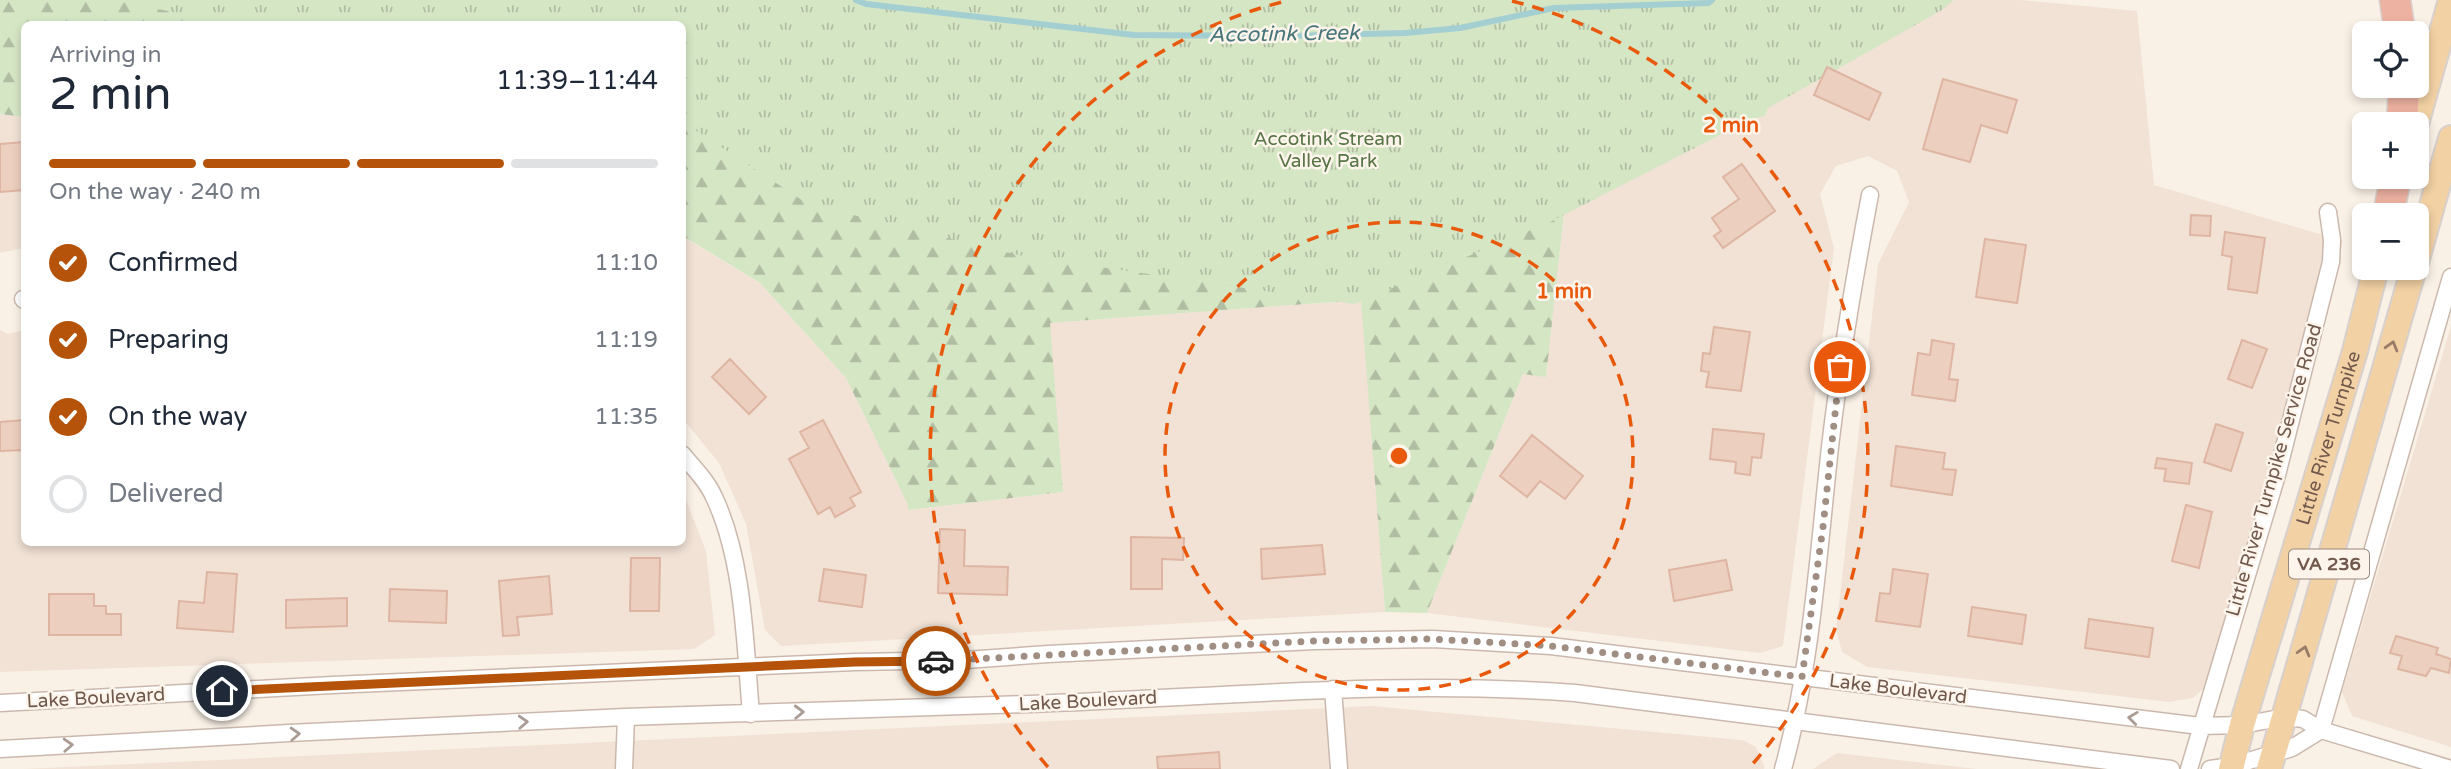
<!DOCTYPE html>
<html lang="en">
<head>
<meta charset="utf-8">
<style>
	body { margin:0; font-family:"Varela Round",sans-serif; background:#f2f2f3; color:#1f2937; height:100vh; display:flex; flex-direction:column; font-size:26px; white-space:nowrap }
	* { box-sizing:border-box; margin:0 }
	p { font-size:23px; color:#747a83 }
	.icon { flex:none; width:38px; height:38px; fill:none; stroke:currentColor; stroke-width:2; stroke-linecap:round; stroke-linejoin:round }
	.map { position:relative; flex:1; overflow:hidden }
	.sheet { position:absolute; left:21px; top:21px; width:665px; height:525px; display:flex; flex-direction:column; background:#fff; border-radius:10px; box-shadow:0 4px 10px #0003 }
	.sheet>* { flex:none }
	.buttons { position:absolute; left:2352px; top:21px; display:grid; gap:14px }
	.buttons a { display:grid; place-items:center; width:77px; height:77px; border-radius:10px; background:#fff; box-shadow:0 4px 10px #0003; font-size:35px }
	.pin { position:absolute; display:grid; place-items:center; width:60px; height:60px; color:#fff; margin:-30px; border:4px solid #fff; border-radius:50%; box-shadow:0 2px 7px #0007 }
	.courier { position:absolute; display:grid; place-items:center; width:70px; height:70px; margin:-35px; border:5px solid #b45309; border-radius:50%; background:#fff; color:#222; box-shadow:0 2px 9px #0007 }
	.head em { font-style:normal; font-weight:600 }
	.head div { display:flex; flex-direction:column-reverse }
	.head { display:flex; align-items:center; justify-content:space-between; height:119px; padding:0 28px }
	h1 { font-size:46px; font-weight:600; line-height:52px }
	.bar { display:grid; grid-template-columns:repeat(4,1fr); gap:10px 7px; align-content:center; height:84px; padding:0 28px }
	.bar i { height:9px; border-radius:5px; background:#e0e1e3 }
	.bar .current { background:#b45309 }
	.bar p { grid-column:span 4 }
	ol { padding:0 28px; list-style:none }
	li { display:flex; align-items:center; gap:21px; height:77px }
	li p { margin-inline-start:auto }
	li .icon { padding:7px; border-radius:50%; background:#b45309; color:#fff; stroke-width:4 }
	li:last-child { color:#747a83 }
	li i { width:38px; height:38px; border:4px solid #e0e1e3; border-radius:50% }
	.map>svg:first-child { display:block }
</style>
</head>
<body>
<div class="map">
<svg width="2451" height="769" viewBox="0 0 2451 769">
	<defs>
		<pattern id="forest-firs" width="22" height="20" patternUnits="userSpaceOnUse" patternTransform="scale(1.75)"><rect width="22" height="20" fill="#d5e6c5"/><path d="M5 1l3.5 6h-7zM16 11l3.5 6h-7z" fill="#b1bda2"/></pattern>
		<pattern id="park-tufts" width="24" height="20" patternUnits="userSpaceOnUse" patternTransform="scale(1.75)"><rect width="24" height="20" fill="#d5e6c5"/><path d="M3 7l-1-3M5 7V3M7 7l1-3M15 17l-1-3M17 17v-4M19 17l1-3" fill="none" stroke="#b1bda2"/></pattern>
	</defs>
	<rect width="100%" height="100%" fill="#faf1e6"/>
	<!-- residential -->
	<path fill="#f1e2d5" d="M1801 0H2021L2137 11 2154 185 2343 241 2211 682 2193 698 2169 702 1867 667 1842 652 1836 630 1878 264 1909 202 1897 171 1868 156 1836 166 1820 194 1834 248 1783 646 1760 653 1427 613 1523 374 1546 376 1570 158Z
		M0 114 24 117V248L0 253Z
		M682 236 760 283 846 378 908 505V510L1063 492 1049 323 1362 300 1385 612 781 646 765 630 746 524 719 463 683 419Z
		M2451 326V747L2352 716 2342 692Z
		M0 330 8 334 24 330V542H682L683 492 706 551 715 635 694 649 0 672Z
		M1372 706 1742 740 1756 747 1764 766V769H24Z
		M1837 753 1977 769H1813Z"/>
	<!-- forest -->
	<path fill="url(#forest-firs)" d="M0 0H1801L1765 116 1570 159 1546 377 1523 374 1427 613 1385 612 1361 300 1050 323 1063 492 908 510V505L846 378 760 283 683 236 682 24H24V117L0 114Z"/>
	<!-- park -->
	<path fill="url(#park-tufts)" d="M111 0H1954L1942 10 1722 134 1550 222 1354 304 1018 255 808 204 683 122 682 24H235Z"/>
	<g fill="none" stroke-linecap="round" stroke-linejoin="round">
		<!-- stream -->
		<path stroke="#a3ced2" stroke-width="6" d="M856 0 866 4 1134 35 1290 36 1405 33 1460 28 1554 8 1708 3 1712 0"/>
	</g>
	<!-- building -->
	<path fill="#edcfc0" stroke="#deb5a2" stroke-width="2" d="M1827 67 1881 93 1869 120 1814 95Z
		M1943 79 2017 100 2007 133 1981 125 1970 162 1923 149Z
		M24 142V190L0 192V144Z
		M1742 164 1775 211 1723 248 1714 236 1721 231 1712 218 1739 199 1723 177Z
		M2191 215 2211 216 2210 236 2190 235Z
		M2225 232 2265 238 2257 293 2228 289 2232 257 2222 255Z
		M1985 239 2026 245 2017 303 1976 297Z
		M1714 327 1750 332 1741 391 1706 387 1709 372 1701 371 1703 353 1710 354Z
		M1932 340 1954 344 1949 379 1958 380 1955 401 1912 395 1918 353 1930 355Z
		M2242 340 2267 349 2252 388 2228 379Z
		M730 359 766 397 749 414 712 377Z
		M24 420V450L0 451V422Z
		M823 420 861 492 850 498 855 506 835 517 830 507 818 514 789 459 809 448 800 432Z
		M2216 424 2243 433 2231 471 2204 462Z
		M1713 429 1764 434 1761 458 1752 457 1750 475 1735 473 1736 462 1710 459Z
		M1532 435 1583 476 1565 499 1540 481 1527 497 1500 476Z
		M1896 446 1945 453 1943 469 1956 470 1952 495 1891 486Z
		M2157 458 2192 463 2189 484 2164 481 2166 469 2155 468Z
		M2186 505 2212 512 2199 568 2172 561Z
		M940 529 965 530 964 566 1008 567 1007 595 938 593Z
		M1131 537 1184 538 1183 560 1162 559V589H1131Z
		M1322 545 1325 574 1262 579 1261 549Z
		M631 558H660L659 611H630Z
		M1726 560 1732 590 1674 601 1669 570Z
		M824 569 866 575 862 607 819 601Z
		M1893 569 1928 574 1920 627 1876 621 1880 593 1890 594Z
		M207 572 237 574 233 632 177 628 179 601 204 603Z
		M549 576 552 614 517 617 519 635 503 636 499 581Z
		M390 589 447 591 446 623 389 621Z
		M49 594H94V606H106V614H121V635H49Z
		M347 598V626L286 628V600Z
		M1972 607 2026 615 2022 644 1968 636Z
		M2089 619 2153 628 2149 657 2085 648Z
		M2396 636 2438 648 2436 654 2451 659 2449 673 2431 668 2426 676 2398 669 2402 656 2390 653Z
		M1219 752 1220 769H1158L1157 757Z"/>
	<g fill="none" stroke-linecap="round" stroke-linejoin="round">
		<!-- minor casing -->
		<g stroke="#cbb8ad" stroke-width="19">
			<path id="minor" d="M23 299 24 300
				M682 454C694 468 707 481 714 497 744 560 745 645 751 714
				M1333 689 1339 768
				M0 703 332 685 855 662 966 660 1048 654 1314 641 1433 639 1551 646 2200 726 2242 725 2285 717 2303 719 2321 730 2451 769
				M2321 730 2451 277
				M0 749C208 737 417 726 625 717 760 712 895 709 1029 704 1212 698 1393 679 1575 693L2171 769
				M624 769 626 717
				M1783 769C1812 664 1818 555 1830 447 1840 362 1854 279 1870 195
				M2189 769 2277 475 2331 262 2332 240 2328 212
				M2210 769 2232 766 2292 748 2321 730"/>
		</g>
		<!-- primary casing -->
		<g stroke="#d7d0cd" stroke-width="28">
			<g id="primary">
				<path d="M2416 124 2451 0"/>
				<path d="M2417 259 2451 138"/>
				<path id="s1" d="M2231 769 2242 725 2355 351 2376 268"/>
				<path d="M2269 769 2414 268"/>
			</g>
		</g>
		<!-- motorway casing -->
		<g stroke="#d7d0cd" stroke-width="33">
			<path id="motorway" d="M2395 0 2400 33
				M2402 124 2404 86
				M2388 215 2396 177"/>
		</g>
		<!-- minor -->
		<use href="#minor" stroke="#fff" stroke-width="16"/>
		<!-- primary -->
		<use href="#primary" stroke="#f2d1a4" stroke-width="24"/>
		<!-- motorway -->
		<use href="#motorway" stroke="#eeb2a2" stroke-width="30"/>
	</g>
	<!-- one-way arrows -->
	<defs><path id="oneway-chevron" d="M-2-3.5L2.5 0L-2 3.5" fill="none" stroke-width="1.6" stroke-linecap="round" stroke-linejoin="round" transform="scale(1.75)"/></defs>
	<g stroke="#987c67">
		<use href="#oneway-chevron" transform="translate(2392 346) rotate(-74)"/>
		<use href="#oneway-chevron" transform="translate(2304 651) rotate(-74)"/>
	</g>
	<g stroke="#aa9b94">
		<use href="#oneway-chevron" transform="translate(799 712) rotate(-2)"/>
		<use href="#oneway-chevron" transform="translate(2133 718) rotate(-173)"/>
		<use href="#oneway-chevron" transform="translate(523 722) rotate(-3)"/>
		<use href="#oneway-chevron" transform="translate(295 734) rotate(-3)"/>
		<use href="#oneway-chevron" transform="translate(68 745) rotate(-3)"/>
	</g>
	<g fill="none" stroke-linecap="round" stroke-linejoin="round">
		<!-- done -->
		<path stroke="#a18e83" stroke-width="7" stroke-dasharray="0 12.6" d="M936 661 1314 641 1433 639 1551 646 1802 677 1823 527 1840 367"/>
		<!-- route -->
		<path stroke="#b45309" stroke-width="9" d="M222 691 855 662 936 661"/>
	</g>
	<!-- distance rings -->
	<g fill="none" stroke="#e8590c" stroke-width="3.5" stroke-dasharray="12 9">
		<circle cx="1399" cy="456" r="234"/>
		<path d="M1048 767A469 469 0 0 1 1286 1M1512 1A469 469 0 0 1 1750 767"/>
	</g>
	<g text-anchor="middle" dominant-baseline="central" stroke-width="5" stroke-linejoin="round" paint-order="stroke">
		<!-- shield labels -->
		<rect fill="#fdf5eb" stroke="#9b877c" stroke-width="2" x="2289" y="549.5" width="80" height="29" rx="5"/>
		<g font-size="18" font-weight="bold" fill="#71584d">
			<text x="2329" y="564">VA 236</text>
		</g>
		<!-- park labels -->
		<g font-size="19" fill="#577546" stroke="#fdf5eb">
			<text x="1328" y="139">Accotink Stream<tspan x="1328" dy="22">Valley Park</tspan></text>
		</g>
		<!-- street labels -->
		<g font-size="19" fill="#71584d" stroke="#fdf5eb">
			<text stroke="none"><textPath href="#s1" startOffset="345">Little River Turnpike</textPath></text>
			<text transform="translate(2274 470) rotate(-74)">Little River Turnpike Service Road</text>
			<text transform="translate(1898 689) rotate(7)">Lake Boulevard</text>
			<text transform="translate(96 698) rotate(-3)">Lake Boulevard</text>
			<text transform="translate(1088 701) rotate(-3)">Lake Boulevard</text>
		</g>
		<!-- water labels -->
		<g font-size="21" font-style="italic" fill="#46757b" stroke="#fdf5eb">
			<text transform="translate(1284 34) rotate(-1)">Accotink Creek</text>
		</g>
	</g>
	<circle cx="1399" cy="456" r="10" fill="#e8590c" stroke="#fdf5eb" stroke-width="3.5"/>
	<g font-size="21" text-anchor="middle" font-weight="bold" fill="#e8590c" stroke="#fdf5eb" stroke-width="5" stroke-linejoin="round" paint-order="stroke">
		<text x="1731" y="132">2 min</text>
		<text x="1564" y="298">1 min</text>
	</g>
</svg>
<div class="buttons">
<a><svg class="icon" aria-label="locate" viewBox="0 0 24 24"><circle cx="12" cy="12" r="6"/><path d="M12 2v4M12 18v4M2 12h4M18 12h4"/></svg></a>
<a>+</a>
<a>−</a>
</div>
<div class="pin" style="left:1840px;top:367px;background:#ea580c"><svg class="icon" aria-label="bag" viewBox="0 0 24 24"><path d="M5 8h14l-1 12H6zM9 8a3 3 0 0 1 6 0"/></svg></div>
<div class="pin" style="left:222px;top:691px;background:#1f2937"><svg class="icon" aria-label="home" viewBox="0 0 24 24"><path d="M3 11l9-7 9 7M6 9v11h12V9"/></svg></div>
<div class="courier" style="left:936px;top:661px"><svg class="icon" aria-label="car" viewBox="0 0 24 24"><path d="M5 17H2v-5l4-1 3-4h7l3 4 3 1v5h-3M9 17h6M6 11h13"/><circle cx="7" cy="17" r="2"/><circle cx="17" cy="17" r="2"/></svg></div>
<section class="sheet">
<div class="head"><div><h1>2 min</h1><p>Arriving in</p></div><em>11:39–11:44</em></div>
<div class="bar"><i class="current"></i><i class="current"></i><i class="current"></i><i></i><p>On the way · 240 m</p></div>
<ol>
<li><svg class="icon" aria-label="check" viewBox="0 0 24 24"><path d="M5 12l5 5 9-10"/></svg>Confirmed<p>11:10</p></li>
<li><svg class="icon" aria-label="check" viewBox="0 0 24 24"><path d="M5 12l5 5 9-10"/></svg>Preparing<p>11:19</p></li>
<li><svg class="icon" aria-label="check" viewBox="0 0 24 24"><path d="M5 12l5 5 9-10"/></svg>On the way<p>11:35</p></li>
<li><i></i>Delivered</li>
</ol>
</section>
</div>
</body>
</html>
